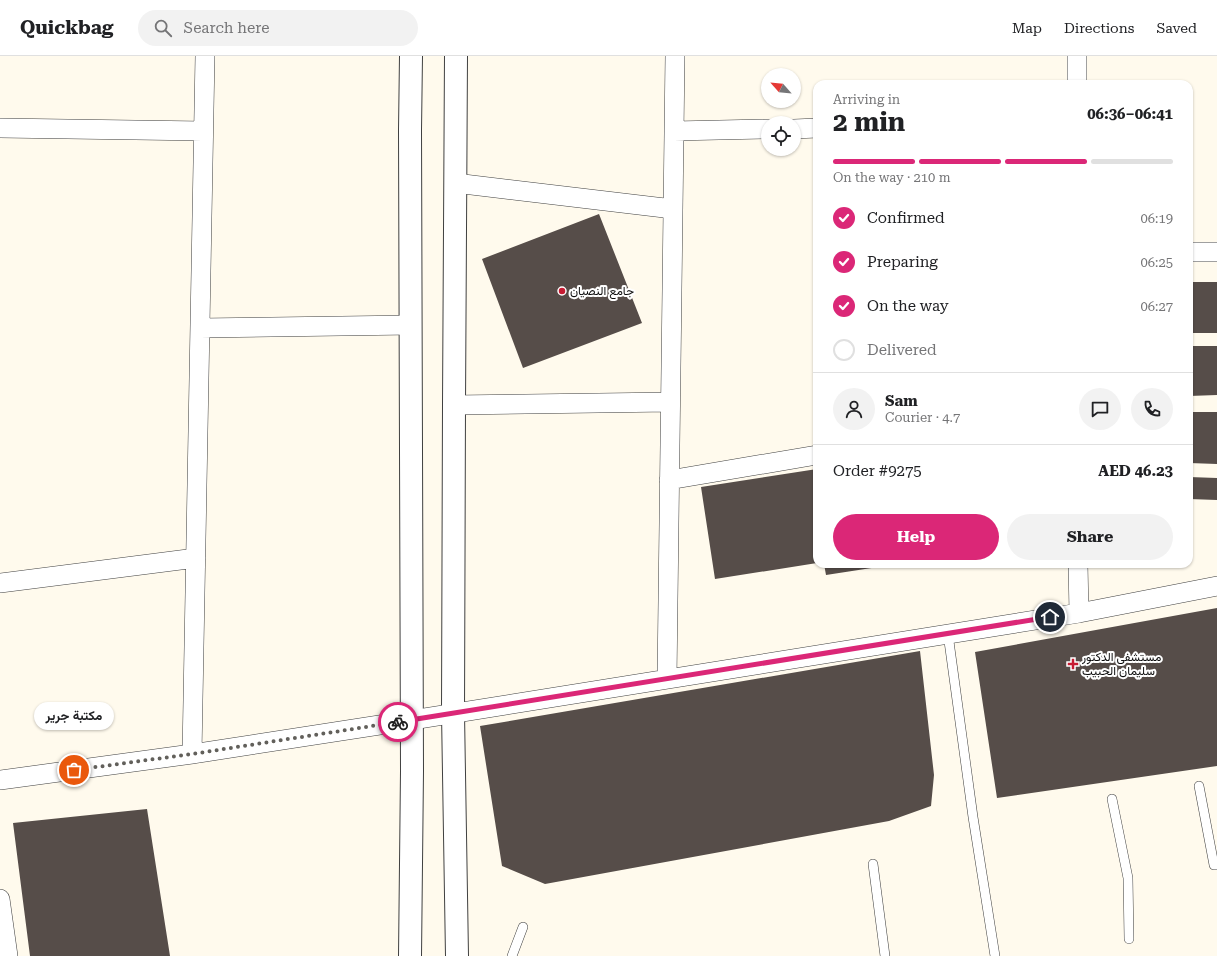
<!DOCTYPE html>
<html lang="en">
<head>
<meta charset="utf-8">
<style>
	body { margin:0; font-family:"Roboto Serif",Vazirmatn,serif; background:#f2f2f2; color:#202124; height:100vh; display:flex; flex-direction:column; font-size:15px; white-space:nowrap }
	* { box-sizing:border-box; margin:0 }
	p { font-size:13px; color:#757577 }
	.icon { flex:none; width:22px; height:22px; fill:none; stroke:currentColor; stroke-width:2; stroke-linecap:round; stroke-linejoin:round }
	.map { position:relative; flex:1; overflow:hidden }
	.side { position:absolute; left:813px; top:24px; width:380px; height:488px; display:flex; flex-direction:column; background:#fff; border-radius:12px; box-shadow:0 1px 3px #0004 }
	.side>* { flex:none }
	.needle { width:26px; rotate:297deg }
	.controls { position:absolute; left:761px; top:12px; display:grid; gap:8px }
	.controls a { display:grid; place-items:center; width:40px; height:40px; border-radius:50%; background:#fff; box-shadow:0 1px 3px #0004; font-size:20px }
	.pin { position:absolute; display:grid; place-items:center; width:34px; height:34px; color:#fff; margin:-17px; border:2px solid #fff; border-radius:50%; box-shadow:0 1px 4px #0007 }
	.courier { position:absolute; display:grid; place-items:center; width:40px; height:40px; margin:-20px; border:3px solid #db2777; border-radius:50%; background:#fff; color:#222; box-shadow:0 1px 5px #0007 }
	.bubble { position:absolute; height:28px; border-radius:14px; background:#fff; box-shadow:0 1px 3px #0004; font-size:13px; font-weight:700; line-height:28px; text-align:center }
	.summary em { font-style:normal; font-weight:700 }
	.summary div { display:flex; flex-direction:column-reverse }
	.summary { display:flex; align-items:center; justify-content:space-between; height:68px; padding:0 20px }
	h1 { font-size:26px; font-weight:700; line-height:30px }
	.bar { display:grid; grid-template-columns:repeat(4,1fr); gap:6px 4px; align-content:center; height:48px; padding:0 20px }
	.bar i { height:5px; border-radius:3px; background:#e0e0e0 }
	.bar .active { background:#db2777 }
	.bar p { grid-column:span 4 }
	.line { display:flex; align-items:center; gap:10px; padding:0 20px; border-top:1px solid #e0e0e0 }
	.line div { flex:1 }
	.round { display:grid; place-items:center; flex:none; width:42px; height:42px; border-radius:21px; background:#f2f2f2 }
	ol { padding:0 20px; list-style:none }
	li { display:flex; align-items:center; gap:12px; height:44px }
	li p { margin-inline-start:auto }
	li .icon { padding:4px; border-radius:50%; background:#db2777; color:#fff; stroke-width:4 }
	li:last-child { color:#757577 }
	li i { width:22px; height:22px; border:2px solid #e0e0e0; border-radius:50% }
	.cta { display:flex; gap:8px; margin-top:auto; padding:8px 20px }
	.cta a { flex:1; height:46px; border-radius:24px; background:#db2777; color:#fff; font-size:16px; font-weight:700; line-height:46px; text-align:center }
	.cta a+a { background:#f2f2f2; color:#202124 }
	header { display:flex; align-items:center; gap:24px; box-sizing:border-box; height:56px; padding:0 20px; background:#fff; border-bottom:1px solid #e0e0e0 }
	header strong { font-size:19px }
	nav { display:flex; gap:22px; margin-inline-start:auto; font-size:14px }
	.search { width:280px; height:36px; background:#f2f2f2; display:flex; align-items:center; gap:10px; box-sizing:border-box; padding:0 14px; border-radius:22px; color:#757577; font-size:15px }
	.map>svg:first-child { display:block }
</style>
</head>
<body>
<header>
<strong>Quickbag</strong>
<div class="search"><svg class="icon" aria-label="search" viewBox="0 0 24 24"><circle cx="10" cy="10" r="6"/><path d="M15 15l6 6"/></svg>Search here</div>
<nav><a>Map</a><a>Directions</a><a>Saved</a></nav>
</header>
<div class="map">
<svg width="1217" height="900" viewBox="0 0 1217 900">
	<rect width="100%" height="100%" fill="#fffaed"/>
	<!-- building -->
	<path fill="#564d49" d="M599 158 642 267 523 312 482 203Z
		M1189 226H1217V277H1189Z
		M1189 290H1217V339L1189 340Z
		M1189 356H1217V408L1189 407Z
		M817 413V507L715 523 701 431Z
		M1189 421 1217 422V444L1189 443Z
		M824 508H891V509L826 519Z
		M1217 552V710L997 742 975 596Z
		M920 595 934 719 931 750 889 765 545 828 502 810 480 670Z
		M147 753 170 900H30L13 767Z"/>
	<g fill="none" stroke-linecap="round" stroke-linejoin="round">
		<!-- service casing -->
		<g stroke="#404040" stroke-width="10">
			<path id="service" d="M948 578 973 761 995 900
				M1199 730 1214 809H1217
				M1112 743 1128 822 1129 883
				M873 808 885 900
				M512 900 523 871"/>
		</g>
		<!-- minor casing -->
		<g stroke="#404040" stroke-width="20">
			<path id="minor" d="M1077 0V28
				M0 72 203 75
				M794 73 817 72
				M674 75 768 73
				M455 127 673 153
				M1189 196H1217
				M200 272 411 269
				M454 349 670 346
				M669 424 817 399
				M1078 508 1079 557
				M0 527 196 502
				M667 623 675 0
				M192 698 205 0
				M0 724 192 698 412 664 1079 557 1217 530
				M0 843 8 900"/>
		</g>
		<!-- tertiary casing -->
		<g stroke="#404040" stroke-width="24">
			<path id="tertiary" d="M456 0 454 349 453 657 457 900
				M410 900 412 715 410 74 411 0"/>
		</g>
		<!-- service -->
		<use href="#service" stroke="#fff" stroke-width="9"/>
		<!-- minor -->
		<use href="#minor" stroke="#fff" stroke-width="19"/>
		<!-- tertiary -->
		<use href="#tertiary" stroke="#fff" stroke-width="22"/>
	</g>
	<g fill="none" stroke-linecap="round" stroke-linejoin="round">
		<!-- done -->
		<path stroke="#62605b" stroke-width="4" stroke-dasharray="0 7.2" d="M74 714 192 698 398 666"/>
		<!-- route -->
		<path stroke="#db2777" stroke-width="5" d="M398 666 1050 561"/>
	</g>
	<!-- markers -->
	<g fill="#c61c33" stroke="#fff" stroke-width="1.5">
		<circle cx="562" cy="235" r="4"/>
		<path d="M1071 602h4v4h4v4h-4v4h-4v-4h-4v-4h4z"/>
	</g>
	<g text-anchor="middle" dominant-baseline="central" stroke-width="4" stroke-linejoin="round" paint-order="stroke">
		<!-- poi labels -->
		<g font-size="12" fill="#0d0d0d" stroke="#fff" text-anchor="start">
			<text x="570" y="235">جامع النصيان</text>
			<text x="1082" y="601">مستشفى الدكتور<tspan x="1082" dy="14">سليمان الحبيب</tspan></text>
		</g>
	</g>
</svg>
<div class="controls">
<a><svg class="needle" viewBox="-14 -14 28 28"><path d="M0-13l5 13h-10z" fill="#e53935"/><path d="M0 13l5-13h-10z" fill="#757577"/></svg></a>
<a><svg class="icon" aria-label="locate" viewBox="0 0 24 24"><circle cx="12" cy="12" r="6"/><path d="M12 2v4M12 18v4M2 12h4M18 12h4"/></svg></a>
</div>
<div class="pin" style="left:74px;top:714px;background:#ea580c"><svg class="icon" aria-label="bag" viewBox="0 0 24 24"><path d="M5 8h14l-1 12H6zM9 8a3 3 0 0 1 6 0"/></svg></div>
<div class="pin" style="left:1050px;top:561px;background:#1f2937"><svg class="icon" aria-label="home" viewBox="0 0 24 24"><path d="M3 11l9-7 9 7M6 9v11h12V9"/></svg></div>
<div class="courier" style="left:398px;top:666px"><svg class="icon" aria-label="bike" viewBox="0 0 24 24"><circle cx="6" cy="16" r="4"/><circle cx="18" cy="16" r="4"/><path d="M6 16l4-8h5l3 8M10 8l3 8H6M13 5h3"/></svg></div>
<div class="bubble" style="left:34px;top:646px;width:80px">مكتبة جرير</div>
<section class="side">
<div class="summary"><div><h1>2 min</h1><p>Arriving in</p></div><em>06:36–06:41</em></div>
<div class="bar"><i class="active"></i><i class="active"></i><i class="active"></i><i></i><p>On the way · 210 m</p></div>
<ol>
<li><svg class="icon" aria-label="check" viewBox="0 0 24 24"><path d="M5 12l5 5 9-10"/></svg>Confirmed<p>06:19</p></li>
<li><svg class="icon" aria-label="check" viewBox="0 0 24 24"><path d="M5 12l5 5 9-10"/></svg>Preparing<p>06:25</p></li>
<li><svg class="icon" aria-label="check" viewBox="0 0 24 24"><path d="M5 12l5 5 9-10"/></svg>On the way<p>06:27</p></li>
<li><i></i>Delivered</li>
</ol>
<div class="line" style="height:72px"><a class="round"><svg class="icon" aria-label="person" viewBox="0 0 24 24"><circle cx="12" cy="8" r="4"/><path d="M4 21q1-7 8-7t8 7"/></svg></a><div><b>Sam</b><p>Courier · 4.7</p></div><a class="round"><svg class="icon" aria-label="chat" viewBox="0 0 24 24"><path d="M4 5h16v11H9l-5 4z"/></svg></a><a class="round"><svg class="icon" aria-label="phone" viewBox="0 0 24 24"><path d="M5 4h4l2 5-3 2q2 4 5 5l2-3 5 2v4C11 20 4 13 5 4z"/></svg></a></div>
<div class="line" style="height:52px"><div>Order #9275</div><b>AED 46.23</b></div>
<div class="cta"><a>Help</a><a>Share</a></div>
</section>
</div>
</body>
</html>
